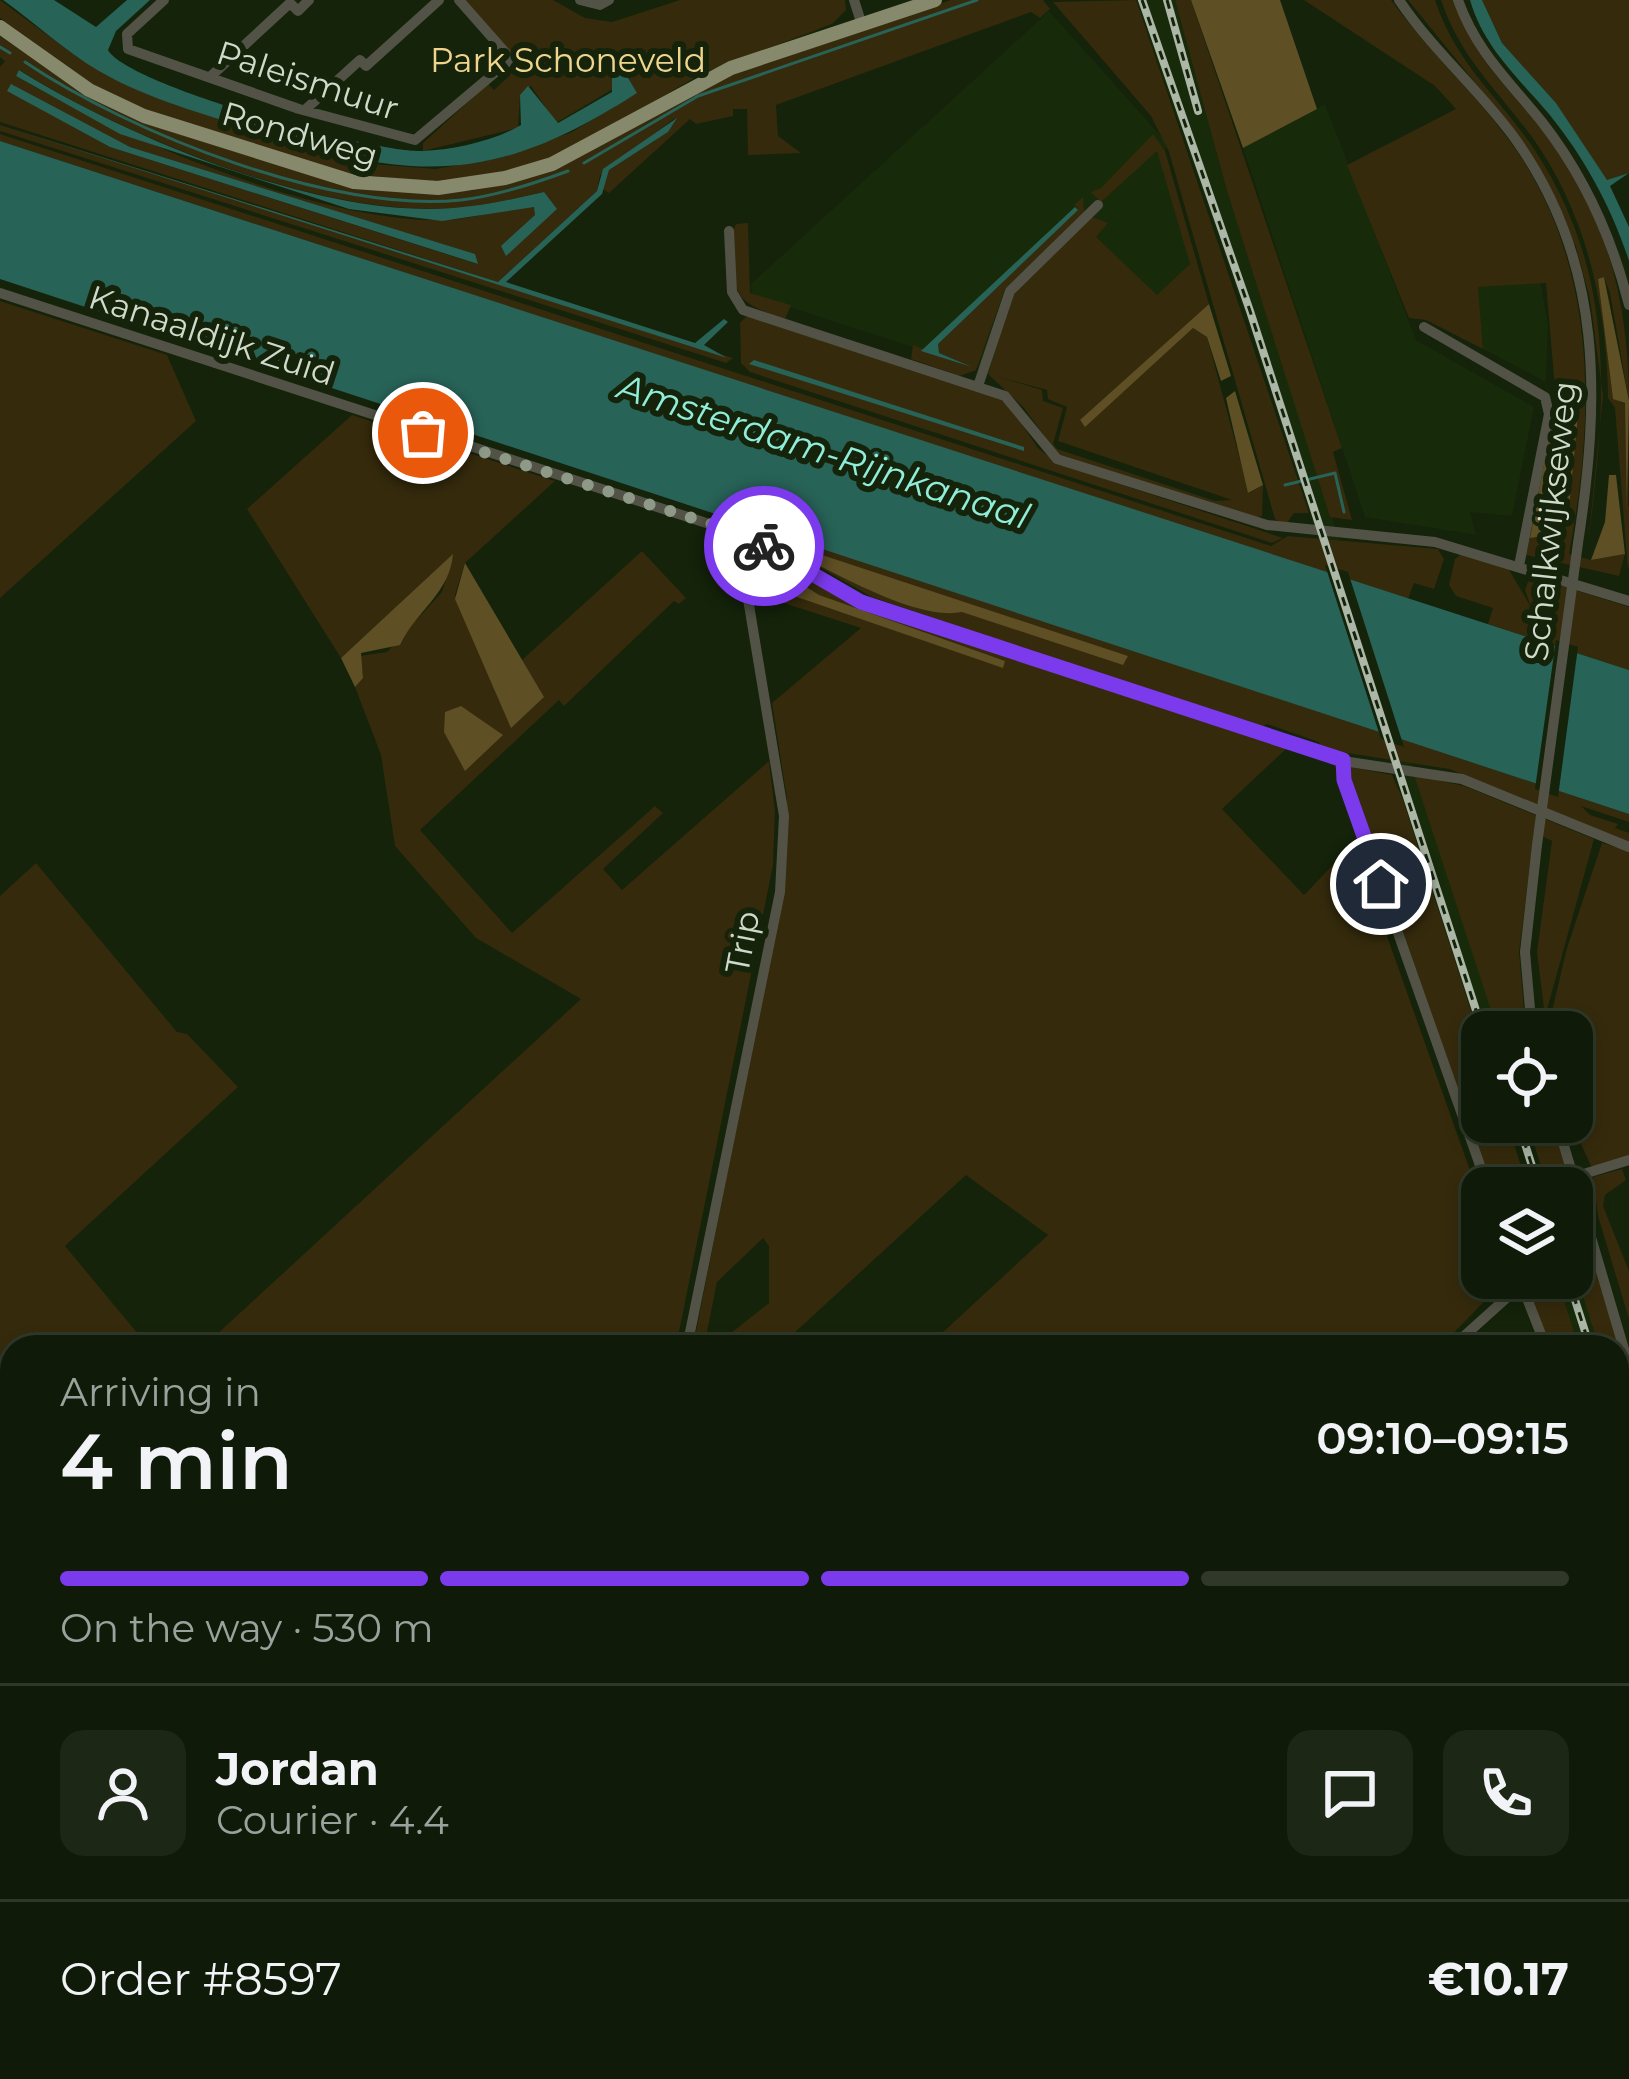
<!DOCTYPE html>
<html lang="en">
<head>
<meta charset="utf-8">
<style>
	body { margin:0; font-family:Montserrat,sans-serif; background:#1d2716; color:#f1f3f6; height:100vh; display:flex; flex-direction:column; font-size:45px; white-space:nowrap }
	* { box-sizing:border-box; margin:0 }
	p { font-size:39px; color:#9ba19c }
	.icon { flex:none; width:66px; height:66px; fill:none; stroke:currentColor; stroke-width:2; stroke-linecap:round; stroke-linejoin:round }
	.map { position:relative; flex:1; overflow:hidden }
	.side { position:absolute; left:0px; top:1335px; width:1629px; height:744px; display:flex; flex-direction:column; background:#0f1a08; border-radius:36px 36px 0 0; box-shadow:0 6px 18px #0003,0 0 0 3px #2f3829 }
	.side>* { flex:none }
	.tools { position:absolute; left:1461px; top:1011px; display:grid; gap:24px }
	.tools a { display:grid; place-items:center; width:132px; height:132px; border-radius:24px; background:#0f1a08; box-shadow:0 6px 18px #0003,0 0 0 3px #2f3829; font-size:60px }
	.pin { position:absolute; display:grid; place-items:center; width:102px; height:102px; color:#fff; margin:-51px; border:6px solid #fff; border-radius:50%; box-shadow:0 3px 12px #0007 }
	.courier { position:absolute; display:grid; place-items:center; width:120px; height:120px; margin:-60px; border:9px solid #7c3aed; border-radius:50%; background:#fff; color:#222; box-shadow:0 3px 15px #0007 }
	.summary em { font-style:normal; font-weight:600 }
	.summary div { display:flex; flex-direction:column-reverse }
	.summary { display:flex; align-items:center; justify-content:space-between; height:204px; padding:0 60px }
	h1 { font-size:78px; font-weight:600; line-height:90px }
	.bar { display:grid; grid-template-columns:repeat(4,1fr); gap:18px 12px; align-content:center; height:144px; padding:0 60px }
	.bar i { height:15px; border-radius:9px; background:#2f3829 }
	.bar .active { background:#7c3aed }
	.bar p { grid-column:span 4 }
	.line { display:flex; align-items:center; gap:30px; padding:0 60px; border-top:3px solid #2f3829 }
	.line div { flex:1 }
	.round { display:grid; place-items:center; flex:none; width:126px; height:126px; border-radius:24px; background:#1d2716 }
	.map>svg:first-child { display:block }
</style>
</head>
<body>
<div class="map">
<svg width="1629" height="2079" viewBox="0 0 1629 2079">
	<rect width="100%" height="100%" fill="#14230a"/>
	<!-- built -->
	<path fill="#172a0a" d="M1136 0H1175L1227 191 1498 1032H1482V1045L1245 313Z
		M1049 11 1168 144 1163 157 1194 265 1153 301 1005 377 752 295 751 284Z
		M1325 104 1416 340 1534 407 1512 516 1470 512 1476 535 1365 517 1243 148Z
		M1540 281 1548 324 1546 382 1483 349 1477 287Z
		M1572 1262 1599 1347H1579L1557 1278H1572Z"/>
	<!-- green -->
	<path fill="#352a0c" fill-rule="evenodd" d="M0 0 77 57 133 88 361 163 435 169 500 158 572 132 637 93 613 89 556 123 531 86 520 95 518 128 423 151V143L488 84 494 90 507 78 502 72 516 59 463 0H553L585 18 612 22 680 0H845L846 10 832 24 701 74 571 150 515 171 436 183 331 171 184 124 105 93 0 18Z
		M951 0H1043L1050 9 1040 18 1031 12 776 105 778 136 801 153 748 155 747 109H733V116L696 124 690 119 609 193 603 189 609 170 668 132 675 118 600 175 597 191 498 282 0 122V67L5 61 0 57V36L80 90 398 190 471 191 501 183 730 75ZM20 70C127 138 324 218 453 208 483 206 513 199 543 192L556 210 502 246 536 215 535 207C504 206 474 220 443 220 322 223 120 138 16 76ZM7 90 130 147 474 254 477 264 110 147Z
		M1136 0 1309 513H1294L1285 526 1275 519 1169 152 1151 116 1053 2Z
		M1175 0H1191L1342 448 1333 452 1352 520 1330 517 1227 191Z
		M1304 0H1391C1427 50 1473 91 1509 140 1598 261 1596 412 1569 554L1591 560 1625 554 1619 576 1526 555 1530 538 1548 536 1545 553 1562 554 1578 417 1572 404 1556 401 1546 283 1478 287 1483 349 1426 320 1409 318 1347 165 1456 109 1435 86Z
		M1408 0H1435C1457 66 1499 96 1536 152 1618 279 1606 402 1588 544L1603 396 1590 299 1576 247 1524 143Z
		M1441 0H1454C1471 55 1505 84 1540 127 1605 207 1629 300 1629 401L1610 293 1604 277 1598 279 1613 398 1625 404 1628 508 1629 502V565L1628 570 1615 408 1608 398C1607 305 1586 213 1532 137 1497 90 1460 57 1441 0Z
		M1482 0H1629V173L1607 181 1556 103 1502 43Z
		M0 125 733 358 726 363 0 131Z
		M0 134 1271 546 1288 536 1438 549 1444 559 1434 589 1414 583 1408 599 0 141Z
		M1153 134 1165 151 1209 304 1080 421 1085 426 1193 328 1207 337 1249 493 1263 485 1262 516 1256 518 1058 454 1024 408 988 374 1012 295 1092 217 1108 223 1096 237 1157 295 1190 264 1157 151 1101 202 1091 192 1101 188ZM996 376 1047 390 1048 399 1067 407 1058 441 1232 500 1215 501 1057 449 1053 444 1063 408 1043 401 1042 390Z
		M1083 197 1084 212 1005 289 976 370 960 376 911 359 913 345 972 367 939 353 938 344 1078 208 1074 205Z
		M748 223 750 293 791 305 785 319C724 299 737 291 732 233L736 224Z
		M0 301 167 355 196 421 0 598Z
		M747 316 1006 401 1038 448 1056 463 1283 538 1272 543 750 372 741 363 740 323Z
		M352 415 555 481 465 563 455 595 511 727 543 697 522 660 642 551 686 598 679 604 674 601 564 706 559 700 420 830 512 933 655 806 663 813 603 869 622 890 769 761 775 811 773 865 676 1347H203L581 999 476 938 395 846 381 755 355 687 363 674 359 656 387 652 442 592 453 556 341 658 247 509Z
		M739 521 1629 814V822L1581 806 1590 815 1618 824 1615 828 1629 833V842L1449 769 1322 749 1319 742 1267 724 1259 728 872 597Z
		M1463 553 1508 568 1531 607 1525 590 1530 576 1629 607V670L1488 624 1493 608 1456 596 1449 585 1455 559Z
		M789 569 864 610 1288 747 1222 809 1304 895 1354 843 1482 1204V1278H1507L1440 1347H927L1048 1235 966 1175 779 1347H713L769 1303V1246L763 1238 717 1282 704 1347H693L785 881 787 799 772 703 861 628 756 594 763 575Z
		M1350 767 1392 775 1403 800 1482 1045V1122H1507L1528 1188H1492L1348 785Z
		M1414 775 1464 786 1594 839 1545 1017 1537 952 1552 841 1534 832 1519 952 1526 1032H1498Z
		M1602 843 1629 851V1155L1592 1168 1571 1122 1572 1032H1547L1567 948Z
		M36 863 177 1032 187 1034 238 1087 65 1246 149 1347H12V1667L0 1659V896Z
		M1527 1122H1552C1584 1226 1629 1333 1629 1442L1617 1404V1347H1599L1572 1262V1188H1548Z
		M1622 1169 1626 1180 1605 1195 1603 1206 1629 1271V1319L1598 1216 1593 1177Z
		M1524 1278H1557L1579 1347H1550Z
		M1617 1551 1629 1586V1816L1617 1827Z
		M1629 1824V1872L1620 1883 1629 1909V1969L1617 1980V1836Z
		M12 1979V2067H90L80 2079H0V1995Z
		M913 2067H1136L1123 2079H915Z"/>
	<!-- forest -->
	<path fill="#5e4f24" d="M1191 0H1280L1317 109 1243 148Z
		M1604 277 1629 401 1627 512 1625 403 1613 399 1598 279Z
		M1209 304 1231 376 1221 381 1207 337 1193 328 1085 427 1080 420Z
		M1235 391 1263 485 1248 493 1226 398Z
		M1556 401 1572 404 1578 416 1569 507 1560 534 1530 538Z
		M1609 475H1616L1625 554 1591 560 1605 522Z
		M801 548 1128 656 1123 665 962 612C918 621 840 575 800 556Z
		M453 554C450 593 416 611 400 645L361 653 363 678 355 687 341 658Z
		M465 563 544 697 511 728 455 599Z
		M786 574 819 595 1005 661 1003 668 768 587Z
		M461 706 503 735 465 771 444 732 445 712Z"/>
	<!-- water -->
	<path fill="#286358" d="M3 0H54L96 27 127 0H150L116 31 108 50C128 86 375 153 422 151 453 150 494 141 521 125L520 95 528 86 558 123 612 92V69L622 68 637 93C497 183 417 183 262 133 208 115 149 100 99 71 65 51 35 23 3 0Z
		M1470 0H1482L1502 43 1556 103 1607 180 1629 173 1610 186 1629 227V261C1612 208 1584 157 1549 114 1517 76 1484 48 1470 0Z
		M19 70C127 138 323 219 453 208 483 206 514 199 544 192L557 209 506 256 501 246 535 215 534 207 442 221 349 209 120 134 16 76Z
		M11 84 130 147 475 254 478 264 110 147 7 91Z
		M677 118 668 132 609 170 602 194 506 282 695 343 724 319 728 322 704 345 727 358 0 125 498 282 597 191 603 169Z
		M0 141 1629 670V814L0 279Z
		M1075 207 1078 210 938 344 939 353 972 367 921 351Z
		M754 360 1024 447V451L749 364Z"/>
	<!-- pier -->
	<path fill="#14230a" d="M1325 565 1348 572 1404 747 1381 739Z
		M1556 640 1578 647 1558 797 1535 789Z"/>
	<g fill="none" stroke-linecap="round" stroke-linejoin="round">
		<!-- stream -->
		<path stroke="#286358" stroke-width="3" d="M0 47 10 53
			M25 62C130 133 333 214 461 200 497 196 533 184 568 171
			M584 163 698 96 977 0
			M1285 485 1335 473 1344 512"/>
		<!-- minor -->
		<path stroke="#525346" stroke-width="10" d="M164 0 127 34 128 49 299 109 415 140 511 59 459 0
			M580 0 600 5 609 0
			M854 0 862 25
			M1399 0C1433 51 1480 90 1516 140 1604 264 1600 400 1578 543
			M1458 0C1476 51 1508 80 1542 122 1585 177 1612 237 1629 305
			M210 77 290 3 298 11 309 0
			M307 108 360 60 366 66 439 0
			M729 231 732 292 743 310 1005 396 1057 459 1267 525 1435 542 1629 601
			M0 293 737 533 861 602 1343 761 1462 779 1629 847
			M1424 327 1545 397 1549 414 1519 566
			M978 386 1010 291 1098 205
			M1343 761 1344 780 1488 1188
			M1532 1032 1525 952 1537 845
			M1557 1122 1629 1366
			M1574 1177 1629 1160
			M1521 1283 1546 1347
			M687 1347 780 892 784 816 748 599 770 550
			M1452 1347 1522 1284
			M1617 1543 1629 1578
			M0 1756 12 1764
			M0 1782 12 1790
			M444 2067 468 2079
			M493 2067 518 2079
			M1378 2067 1390 2079
			M1555 2067 1567 2079
			M677 2079 682 2067
			M1315 2079 1328 2067
			M1576 2079 1586 2067
			M1619 2079 1620 2038"/>
		<!-- major -->
		<path stroke="#86896c" stroke-width="14" d="M0 27 89 90 144 116 354 182 438 188 505 178 552 164 731 68 935 0"/>
		<!-- rail casing -->
		<g stroke="#acb7a7" stroke-width="8">
			<path id="rail" d="M1142 0 1250 311 1483 1032
				M1167 0 1198 111
				M1518 1122 1539 1188
				M1568 1278 1590 1347
				M1617 1450 1629 1487"/>
		</g>
		<!-- rail -->
		<use href="#rail" stroke="#14230a" stroke-width="3" stroke-dasharray="9" stroke-linecap="butt"/>
		<!-- minor-bridge -->
		<path stroke="#525346" stroke-width="10" d="M1537 845 1578 543"/>
	</g>
	<g fill="none" stroke-linecap="round" stroke-linejoin="round">
		<!-- done -->
		<path stroke="#8e9a87" stroke-width="12" stroke-dasharray="0 21.6" d="M423 433 737 532 764 546"/>
		<!-- route -->
		<path stroke="#7c3aed" stroke-width="15" d="M764 546 861 602 1343 760 1344 780 1381 884"/>
	</g>
	<g text-anchor="middle" dominant-baseline="central" stroke-width="12" stroke-linejoin="round" paint-order="stroke">
		<!-- park labels -->
		<g font-size="33" fill="#efd48e" stroke="#14230a">
			<text x="568" y="60">Park Schoneveld</text>
		</g>
		<!-- street labels -->
		<g font-size="33" fill="#d0dacb" stroke="#14230a">
			<text transform="translate(308 80) rotate(18)">Paleismuur</text>
			<text transform="translate(300 134) rotate(16)">Rondweg</text>
			<text transform="translate(212 335) rotate(18)">Kanaaldijk Zuid</text>
			<text transform="translate(1550 521) rotate(-84)">Schalkwijkseweg</text>
			<text transform="translate(742 942) rotate(-79)">Trip</text>
		</g>
		<!-- water labels -->
		<g font-size="36" font-style="italic" fill="#90edd9" stroke="#14230a">
			<text transform="translate(824 451) rotate(18)">Amsterdam-Rijnkanaal</text>
		</g>
	</g>
</svg>
<div class="tools">
<a><svg class="icon" aria-label="locate" viewBox="0 0 24 24"><circle cx="12" cy="12" r="6"/><path d="M12 2v4M12 18v4M2 12h4M18 12h4"/></svg></a>
<a><svg class="icon" aria-label="layers" viewBox="0 0 24 24"><path d="M12 4l9 5-9 5-9-5zM3 14l9 5 9-5"/></svg></a>
</div>
<div class="pin" style="left:423px;top:433px;background:#ea580c"><svg class="icon" aria-label="bag" viewBox="0 0 24 24"><path d="M5 8h14l-1 12H6zM9 8a3 3 0 0 1 6 0"/></svg></div>
<div class="pin" style="left:1381px;top:884px;background:#1f2937"><svg class="icon" aria-label="home" viewBox="0 0 24 24"><path d="M3 11l9-7 9 7M6 9v11h12V9"/></svg></div>
<div class="courier" style="left:764px;top:546px"><svg class="icon" aria-label="bike" viewBox="0 0 24 24"><circle cx="6" cy="16" r="4"/><circle cx="18" cy="16" r="4"/><path d="M6 16l4-8h5l3 8M10 8l3 8H6M13 5h3"/></svg></div>
<section class="side">
<div class="summary"><div><h1>4 min</h1><p>Arriving in</p></div><em>09:10–09:15</em></div>
<div class="bar"><i class="active"></i><i class="active"></i><i class="active"></i><i></i><p>On the way · 530 m</p></div>
<div class="line" style="height:216px"><a class="round"><svg class="icon" aria-label="person" viewBox="0 0 24 24"><circle cx="12" cy="8" r="4"/><path d="M4 21q1-7 8-7t8 7"/></svg></a><div><b>Jordan</b><p>Courier · 4.4</p></div><a class="round"><svg class="icon" aria-label="chat" viewBox="0 0 24 24"><path d="M4 5h16v11H9l-5 4z"/></svg></a><a class="round"><svg class="icon" aria-label="phone" viewBox="0 0 24 24"><path d="M5 4h4l2 5-3 2q2 4 5 5l2-3 5 2v4C11 20 4 13 5 4z"/></svg></a></div>
<div class="line" style="height:156px"><div>Order #8597</div><b>€10.17</b></div>
</section>
</div>
</body>
</html>
